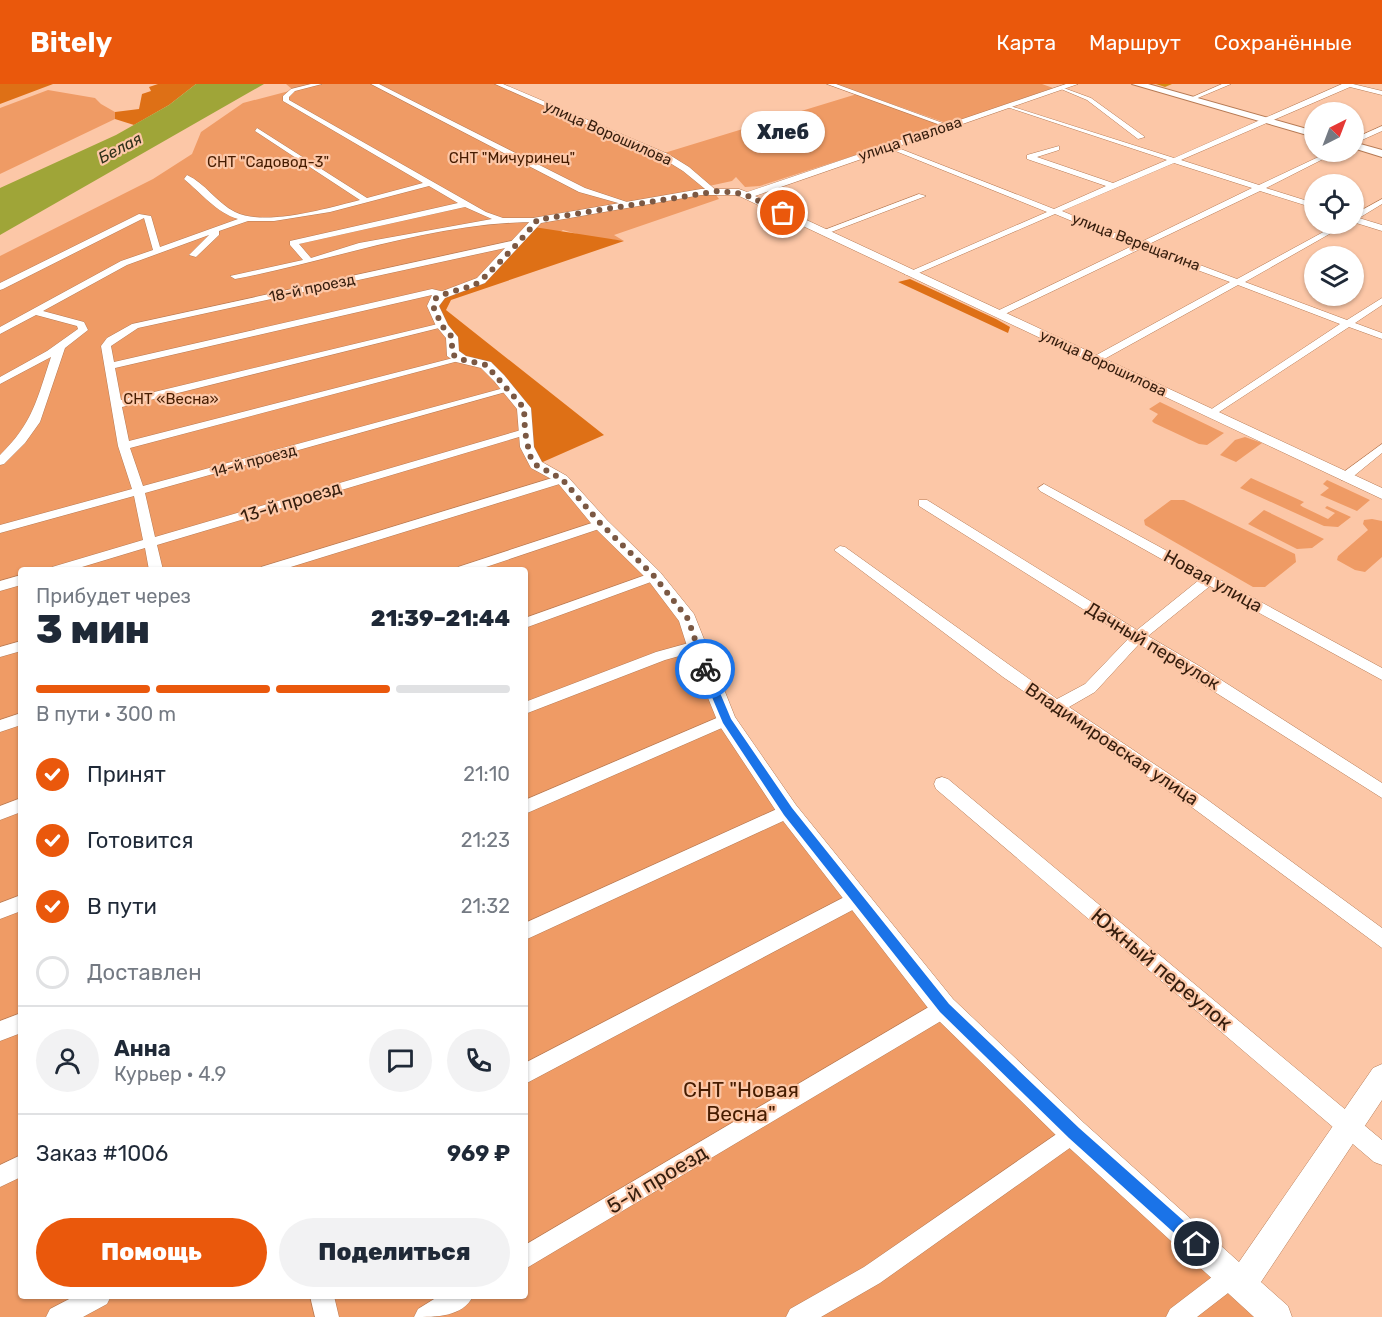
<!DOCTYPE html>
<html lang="ru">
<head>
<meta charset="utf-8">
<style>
	body { margin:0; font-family:Rubik,sans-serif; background:#f2f2f3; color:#1f2937; height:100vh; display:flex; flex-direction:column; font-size:22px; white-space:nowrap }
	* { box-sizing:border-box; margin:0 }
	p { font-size:20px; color:#747a83 }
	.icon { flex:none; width:33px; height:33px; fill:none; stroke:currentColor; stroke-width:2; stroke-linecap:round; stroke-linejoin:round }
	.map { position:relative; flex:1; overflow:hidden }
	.drawer { position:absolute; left:18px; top:483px; width:510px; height:732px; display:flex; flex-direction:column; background:#fff; border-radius:6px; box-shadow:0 2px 4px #0004 }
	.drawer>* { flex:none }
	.needle { width:39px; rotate:42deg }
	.tools { position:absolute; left:1304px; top:18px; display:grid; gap:12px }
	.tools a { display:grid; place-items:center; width:60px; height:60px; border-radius:50%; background:#fff; box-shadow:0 2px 4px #0004; font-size:30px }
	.pin { position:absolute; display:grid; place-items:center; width:51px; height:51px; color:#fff; margin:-26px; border:3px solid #fff; border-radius:50%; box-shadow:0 2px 6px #0007 }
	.courier { position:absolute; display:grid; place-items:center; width:60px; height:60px; margin:-30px; border:4px solid #1a73e8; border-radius:50%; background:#fff; color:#222; box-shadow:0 2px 8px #0007 }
	.bubble { position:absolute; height:42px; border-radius:21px; background:#fff; box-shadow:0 2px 4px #0004; font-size:20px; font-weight:800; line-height:42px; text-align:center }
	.headline em { font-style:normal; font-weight:800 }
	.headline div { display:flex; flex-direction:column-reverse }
	.headline { display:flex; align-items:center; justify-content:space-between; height:102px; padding:0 18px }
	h1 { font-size:39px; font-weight:800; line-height:45px }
	.bar { display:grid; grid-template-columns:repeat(4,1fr); gap:9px 6px; align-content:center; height:72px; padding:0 18px }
	.bar i { height:8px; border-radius:4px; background:#e0e1e3 }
	.bar .selected { background:#ea580c }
	.bar p { grid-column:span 4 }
	.line { display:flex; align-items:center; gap:15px; padding:0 18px; border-top:2px solid #e0e1e3 }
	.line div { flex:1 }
	.round { display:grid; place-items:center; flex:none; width:63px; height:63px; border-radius:32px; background:#f2f2f3 }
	ol { padding:0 18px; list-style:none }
	li { display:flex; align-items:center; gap:18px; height:66px }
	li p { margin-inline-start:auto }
	li .icon { padding:6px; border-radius:50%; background:#ea580c; color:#fff; stroke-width:4 }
	li:last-child { color:#747a83 }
	li i { width:33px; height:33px; border:3px solid #e0e1e3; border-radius:50% }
	.action { display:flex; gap:12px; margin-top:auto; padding:12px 18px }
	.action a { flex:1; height:69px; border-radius:36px; background:#ea580c; color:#fff; font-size:24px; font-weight:800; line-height:69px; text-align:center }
	.action a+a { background:#f2f2f3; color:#1f2937 }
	header { display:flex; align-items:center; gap:36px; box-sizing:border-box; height:84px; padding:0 30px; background:#ea580c; color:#fff }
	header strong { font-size:28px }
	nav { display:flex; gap:33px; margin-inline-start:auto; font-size:21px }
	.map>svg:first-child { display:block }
</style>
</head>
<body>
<header>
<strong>Bitely</strong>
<nav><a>Карта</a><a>Маршрут</a><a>Сохранённые</a></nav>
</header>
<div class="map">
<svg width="1382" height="1233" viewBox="0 0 1382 1233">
	<rect width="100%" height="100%" fill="#fcc7a7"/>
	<!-- green -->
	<path fill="#ef9b65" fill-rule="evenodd" d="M286 0H498L661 70 857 10 946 42 760 102 745 103 736 93 732 97 709 102 719 115 614 151 624 157 587 153 563 146 485 195 436 214 475 278 524 324 530 372 562 395 688 535 726 636 944 924 1277 1233H0V172L153 95 192 70 201 48 243 19 293 6ZM21 486H525V1212H21Z
		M835 0H1042L1053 4 949 40Z
		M48 6 95 14 101 20 115 28V35L0 90V24Z
		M1160 318 1224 349 1207 361 1199 360 1154 339 1152 337 1158 330 1149 325Z
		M1245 353 1262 359 1236 378 1220 371 1235 356Z
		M1251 394 1304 418 1300 421 1303 423 1328 435 1335 429 1325 424 1327 422 1351 433 1338 443 1324 442 1240 404Z
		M1327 396 1370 416 1357 427 1320 411 1329 404 1323 400Z
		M1171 416H1184L1295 470 1296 478 1265 503H1253L1145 441 1144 436Z
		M1264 426 1324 455 1312 464 1297 465 1248 440Z
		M1372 435 1382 437V473L1365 488 1355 486 1337 476 1338 472 1368 446 1363 440 1364 436Z"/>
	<!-- forest -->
	<path fill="#de7016" d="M0 0H53L0 20Z
		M158 0H196L169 21 134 41 115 35V28L139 25 142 10 151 7 149 3Z
		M534 143 624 157 451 216 446 226 604 351 536 381 524 324 486 281 461 275 442 242 436 214 475 200Z
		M910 195 996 235 1010 243 1008 249 898 198Z"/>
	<!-- water -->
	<path fill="#9fa538" d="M196 0H264L0 151V104L116 51 169 21Z"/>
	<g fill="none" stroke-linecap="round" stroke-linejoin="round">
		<!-- minor casing -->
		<g stroke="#b67a54" stroke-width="1">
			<path id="minor" d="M311 0H322L295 7 289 13V16L486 128 503 134H537L541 136 537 138C434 138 335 176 235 195L230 192 303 176 290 161V157L458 119 429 102 330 128 274 137H248L219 147V151L196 173 189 171 209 151 127 181 43 227 84 238 88 246 65 264 40 338 25 359 4 380 0 381V371C33 339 37 315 51 273L0 300V293L47 267 78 245 77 242 36 231 0 250V243L121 177 153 166 144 134 3 205 0 206V199L139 130 151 132 160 163 238 135C217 129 201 109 184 95L187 91C205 99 217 119 235 128 265 143 328 124 360 116L255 47 257 44 367 114 423 99 283 17V12L291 5ZM465 123 492 135 359 159 311 174 299 160Z
				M371 0H379L585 104 633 120 629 122 579 108Z
				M495 0H503L668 70 689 83 717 107 710 109 683 87 662 74Z
				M827 0H836L951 42 946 43Z
				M1222 0H1231L1193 16 1188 15Z
				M1342 0H1353L1382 7V11L1350 3 1181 76 1259 101 1329 68H1337L1266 104 1314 119V124L1260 107 1147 161 1237 195 1338 140H1347L1245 198 1347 236 1382 214V221L1355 239 1382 249V255L1349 243 1213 332 1204 330 1340 240 1238 201 1099 278H1091V274L1230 198 1140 165 1001 232H995V228L1132 162 1055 130 912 192 904 190 1047 128 888 64V60L1054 125 1106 102 1027 75V71L1059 62V66L1037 73 1113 99 1167 76 1007 23V21L1174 74ZM1174 79 1252 104 1139 159 1062 127Z
				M1061 3 1091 14 1145 53 1138 55 1087 16 1061 5Z
				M1382 42V47L1353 60V55Z
				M919 110 926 112 826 150 819 148Z
				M1382 115V120L1359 134 1382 141V147L1353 138V131Z
				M516 156 520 159 519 161 138 244 111 262 114 278 432 205 449 209 444 212 432 211 115 284 121 316 442 239 447 242 122 323 129 357 461 272 466 275 130 364 143 402 504 304 513 306 145 409 155 453 521 346H529V350L157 461 163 486H149L145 464 72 486H50L52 483 143 456 134 412 0 449V441L132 405 118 362 101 262 107 254 132 240Z
				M1382 360V369L1349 396H1341V390Z
				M562 391 568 395 566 398 281 486H259L261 483Z
				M1044 400 1382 584V596L1210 502 1148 552 1201 583 1382 699V714L1139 560 1095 608 1069 623 1205 714 1382 844V864L1193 724 1003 593 834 466 840 462 845 463 1057 615 1085 600 1129 554 919 422V416H927L1137 546 1199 496 1040 407 1038 404Z
				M601 436 607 440 605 443 477 486H456L458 483Z
				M654 488 659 489 661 492 659 495 525 544V534Z
				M21 491V501L0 507V497Z
				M21 557V567L0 573V563Z
				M696 557 701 558 703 562 701 566 665 576 525 630V618L656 568Z
				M21 629V641L0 648V636Z
				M726 630 731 632 734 636 731 640 525 730V716Z
				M942 693 948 695 1382 1056V1081L1374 1078 936 705 934 700 936 695Z
				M21 714V728L0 736V722Z
				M788 720 794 722 796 727 794 732 525 856V839Z
				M856 807 862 809 865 815 862 821 525 1000V979Z
				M21 811V827L0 835V819Z
				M944 914 951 917 954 924 951 931 525 1185V1161Z
				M21 929V949L0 957V937Z
				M1074 1038 1081 1042 1085 1049 1081 1056 880 1199 821 1233H786L790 1225 864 1183Z
				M21 1071V1093L0 1103V1081Z
				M1233 1179 1241 1183 1245 1191 1241 1199 1197 1233H1166L1170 1225 1225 1183Z
				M75 1212H111L107 1220 83 1233H46L50 1225Z
				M310 1212H334L339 1233H315Z
				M439 1212H473C463 1233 436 1233 414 1233L418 1225Z"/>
		</g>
		<!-- tertiary casing -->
		<g stroke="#b67a54" stroke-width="1">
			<path id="tertiary" d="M1066 0H1078L755 112 1382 404V415L737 111H701L541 139 485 199 445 214 439 222 448 241 458 253 459 267 466 272 491 278 504 291 531 324 534 363 542 378 567 392 607 436 660 488 694 530 735 633 796 721 953 915 1084 1039 1239 1178 1373 984 1382 980V1016L1261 1198 1288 1222 1292 1233H1254L1064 1059 935 933 780 733 719 641 687 562 679 537 648 496 595 444 557 398 531 384 520 363 517 325 494 297 481 284 456 278 447 272 446 254 436 242 427 222 432 211 477 194 533 134 701 105H739L747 108Z"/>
		</g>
		<!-- secondary casing -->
		<g stroke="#b67a54" stroke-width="2">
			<path id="secondary" d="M1132 0H1148L1314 47V53Z
				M1353 58 1382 66V73L1353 64Z"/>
		</g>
		<!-- minor -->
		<use href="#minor" fill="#fff" fill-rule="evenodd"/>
		<!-- tertiary -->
		<use href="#tertiary" fill="#fff" fill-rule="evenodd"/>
		<!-- secondary -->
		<use href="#secondary" fill="#fff" fill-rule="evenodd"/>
	</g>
	<!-- wall -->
	<path fill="#d68f18" d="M1156 0H1172L1165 3Z"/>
	<!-- route -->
	<path fill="#1a73e8" d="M705 581 710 585 731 635 792 724 949 920 1079 1044 1203 1154 1205 1160 1203 1165 1197 1167 1192 1165 1069 1054 940 928 784 731 723 639 700 585Z"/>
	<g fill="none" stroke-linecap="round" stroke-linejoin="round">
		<!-- done -->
		<path stroke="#7b5843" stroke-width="6" stroke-dasharray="0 10.8" d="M705 585 688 535 654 492 601 440 562 395 536 381 530 372 525 348 524 324 486 281 460 275 452 270V253L442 242 433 222 436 214C448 207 463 206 476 200 484 196 533 144 537 136L719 107 744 110 783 129"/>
	</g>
	<g text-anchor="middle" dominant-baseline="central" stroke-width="4.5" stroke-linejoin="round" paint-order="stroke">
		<!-- far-street labels -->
		<g font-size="15" fill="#351d0d" stroke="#fcc7a7">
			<text transform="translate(608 49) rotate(24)">улица Ворошилова</text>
			<text transform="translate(910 55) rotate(-19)">улица Павлова</text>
			<text transform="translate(1136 158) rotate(21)">улица Верещагина</text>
			<text transform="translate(312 204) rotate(-12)">18-й проезд</text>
			<text transform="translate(1103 279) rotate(25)">улица Ворошилова</text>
			<text transform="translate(254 377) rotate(-15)">14-й проезд</text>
		</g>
		<!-- far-park labels -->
		<g font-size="15" fill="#461c00" stroke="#fcc7a7">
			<text x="512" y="74">СНТ "Мичуринец"</text>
			<text x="268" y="78">СНТ "Садовод-3"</text>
			<text x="171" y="315">СНТ «Весна»</text>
		</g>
		<!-- far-water labels -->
		<g font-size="16" font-style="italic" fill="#2e3019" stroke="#fcc7a7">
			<text transform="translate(120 64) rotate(-28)">Белая</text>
		</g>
		<!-- street labels -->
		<g font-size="18" fill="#351d0d" stroke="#fcc7a7">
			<text transform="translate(291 418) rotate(-17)">13-й проезд</text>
			<text transform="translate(1213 497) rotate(29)">Новая улица</text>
			<text transform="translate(1153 562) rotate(31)">Дачный переулок</text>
			<text transform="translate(1112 660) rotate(34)">Владимировская улица</text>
		</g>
		<!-- near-street labels -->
		<g font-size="21" fill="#351d0d" stroke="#fcc7a7">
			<text transform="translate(1162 885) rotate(40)">Южный переулок</text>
			<text transform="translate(657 1095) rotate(-31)">5-й проезд</text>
		</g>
		<!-- near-park labels -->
		<g font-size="21" fill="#461c00" stroke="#fcc7a7">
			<text x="741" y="1005">СНТ "Новая<tspan x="741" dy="24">Весна"</tspan></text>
		</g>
	</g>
</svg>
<div class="tools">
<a><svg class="needle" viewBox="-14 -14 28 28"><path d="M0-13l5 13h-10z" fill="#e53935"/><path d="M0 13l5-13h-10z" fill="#747a83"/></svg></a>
<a><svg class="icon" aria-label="locate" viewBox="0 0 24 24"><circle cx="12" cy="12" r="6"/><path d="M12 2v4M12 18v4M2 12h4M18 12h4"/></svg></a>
<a><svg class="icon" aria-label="layers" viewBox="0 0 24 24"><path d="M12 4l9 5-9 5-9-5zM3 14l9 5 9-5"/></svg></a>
</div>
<div class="pin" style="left:783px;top:129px;background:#ea580c"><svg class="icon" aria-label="bag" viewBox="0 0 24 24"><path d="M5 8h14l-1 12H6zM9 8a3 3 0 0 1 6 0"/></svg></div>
<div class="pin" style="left:1197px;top:1160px;background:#1f2937"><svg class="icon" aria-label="home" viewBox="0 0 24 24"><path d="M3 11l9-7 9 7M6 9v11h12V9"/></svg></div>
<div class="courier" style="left:705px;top:585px"><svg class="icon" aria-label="bike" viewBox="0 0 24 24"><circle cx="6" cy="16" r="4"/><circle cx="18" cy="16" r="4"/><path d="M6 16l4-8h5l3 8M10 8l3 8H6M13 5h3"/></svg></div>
<div class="bubble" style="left:741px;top:27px;width:84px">Хлеб</div>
<section class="drawer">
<div class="headline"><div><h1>3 мин</h1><p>Прибудет через</p></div><em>21:39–21:44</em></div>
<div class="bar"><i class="selected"></i><i class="selected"></i><i class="selected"></i><i></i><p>В пути · 300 m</p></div>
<ol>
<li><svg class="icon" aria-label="check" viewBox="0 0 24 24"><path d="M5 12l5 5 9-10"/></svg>Принят<p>21:10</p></li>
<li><svg class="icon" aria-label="check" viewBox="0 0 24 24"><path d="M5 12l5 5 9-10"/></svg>Готовится<p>21:23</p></li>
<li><svg class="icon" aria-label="check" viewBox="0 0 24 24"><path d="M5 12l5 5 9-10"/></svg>В пути<p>21:32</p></li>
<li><i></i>Доставлен</li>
</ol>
<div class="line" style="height:108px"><a class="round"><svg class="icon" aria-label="person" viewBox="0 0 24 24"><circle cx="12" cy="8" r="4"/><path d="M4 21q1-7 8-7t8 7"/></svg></a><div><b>Анна</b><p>Курьер · 4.9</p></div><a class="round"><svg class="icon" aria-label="chat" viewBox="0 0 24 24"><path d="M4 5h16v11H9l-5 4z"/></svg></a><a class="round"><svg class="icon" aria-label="phone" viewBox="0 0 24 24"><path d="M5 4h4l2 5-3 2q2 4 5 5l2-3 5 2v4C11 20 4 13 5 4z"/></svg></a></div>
<div class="line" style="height:78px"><div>Заказ #1006</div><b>969 ₽</b></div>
<div class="action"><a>Помощь</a><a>Поделиться</a></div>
</section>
</div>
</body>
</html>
